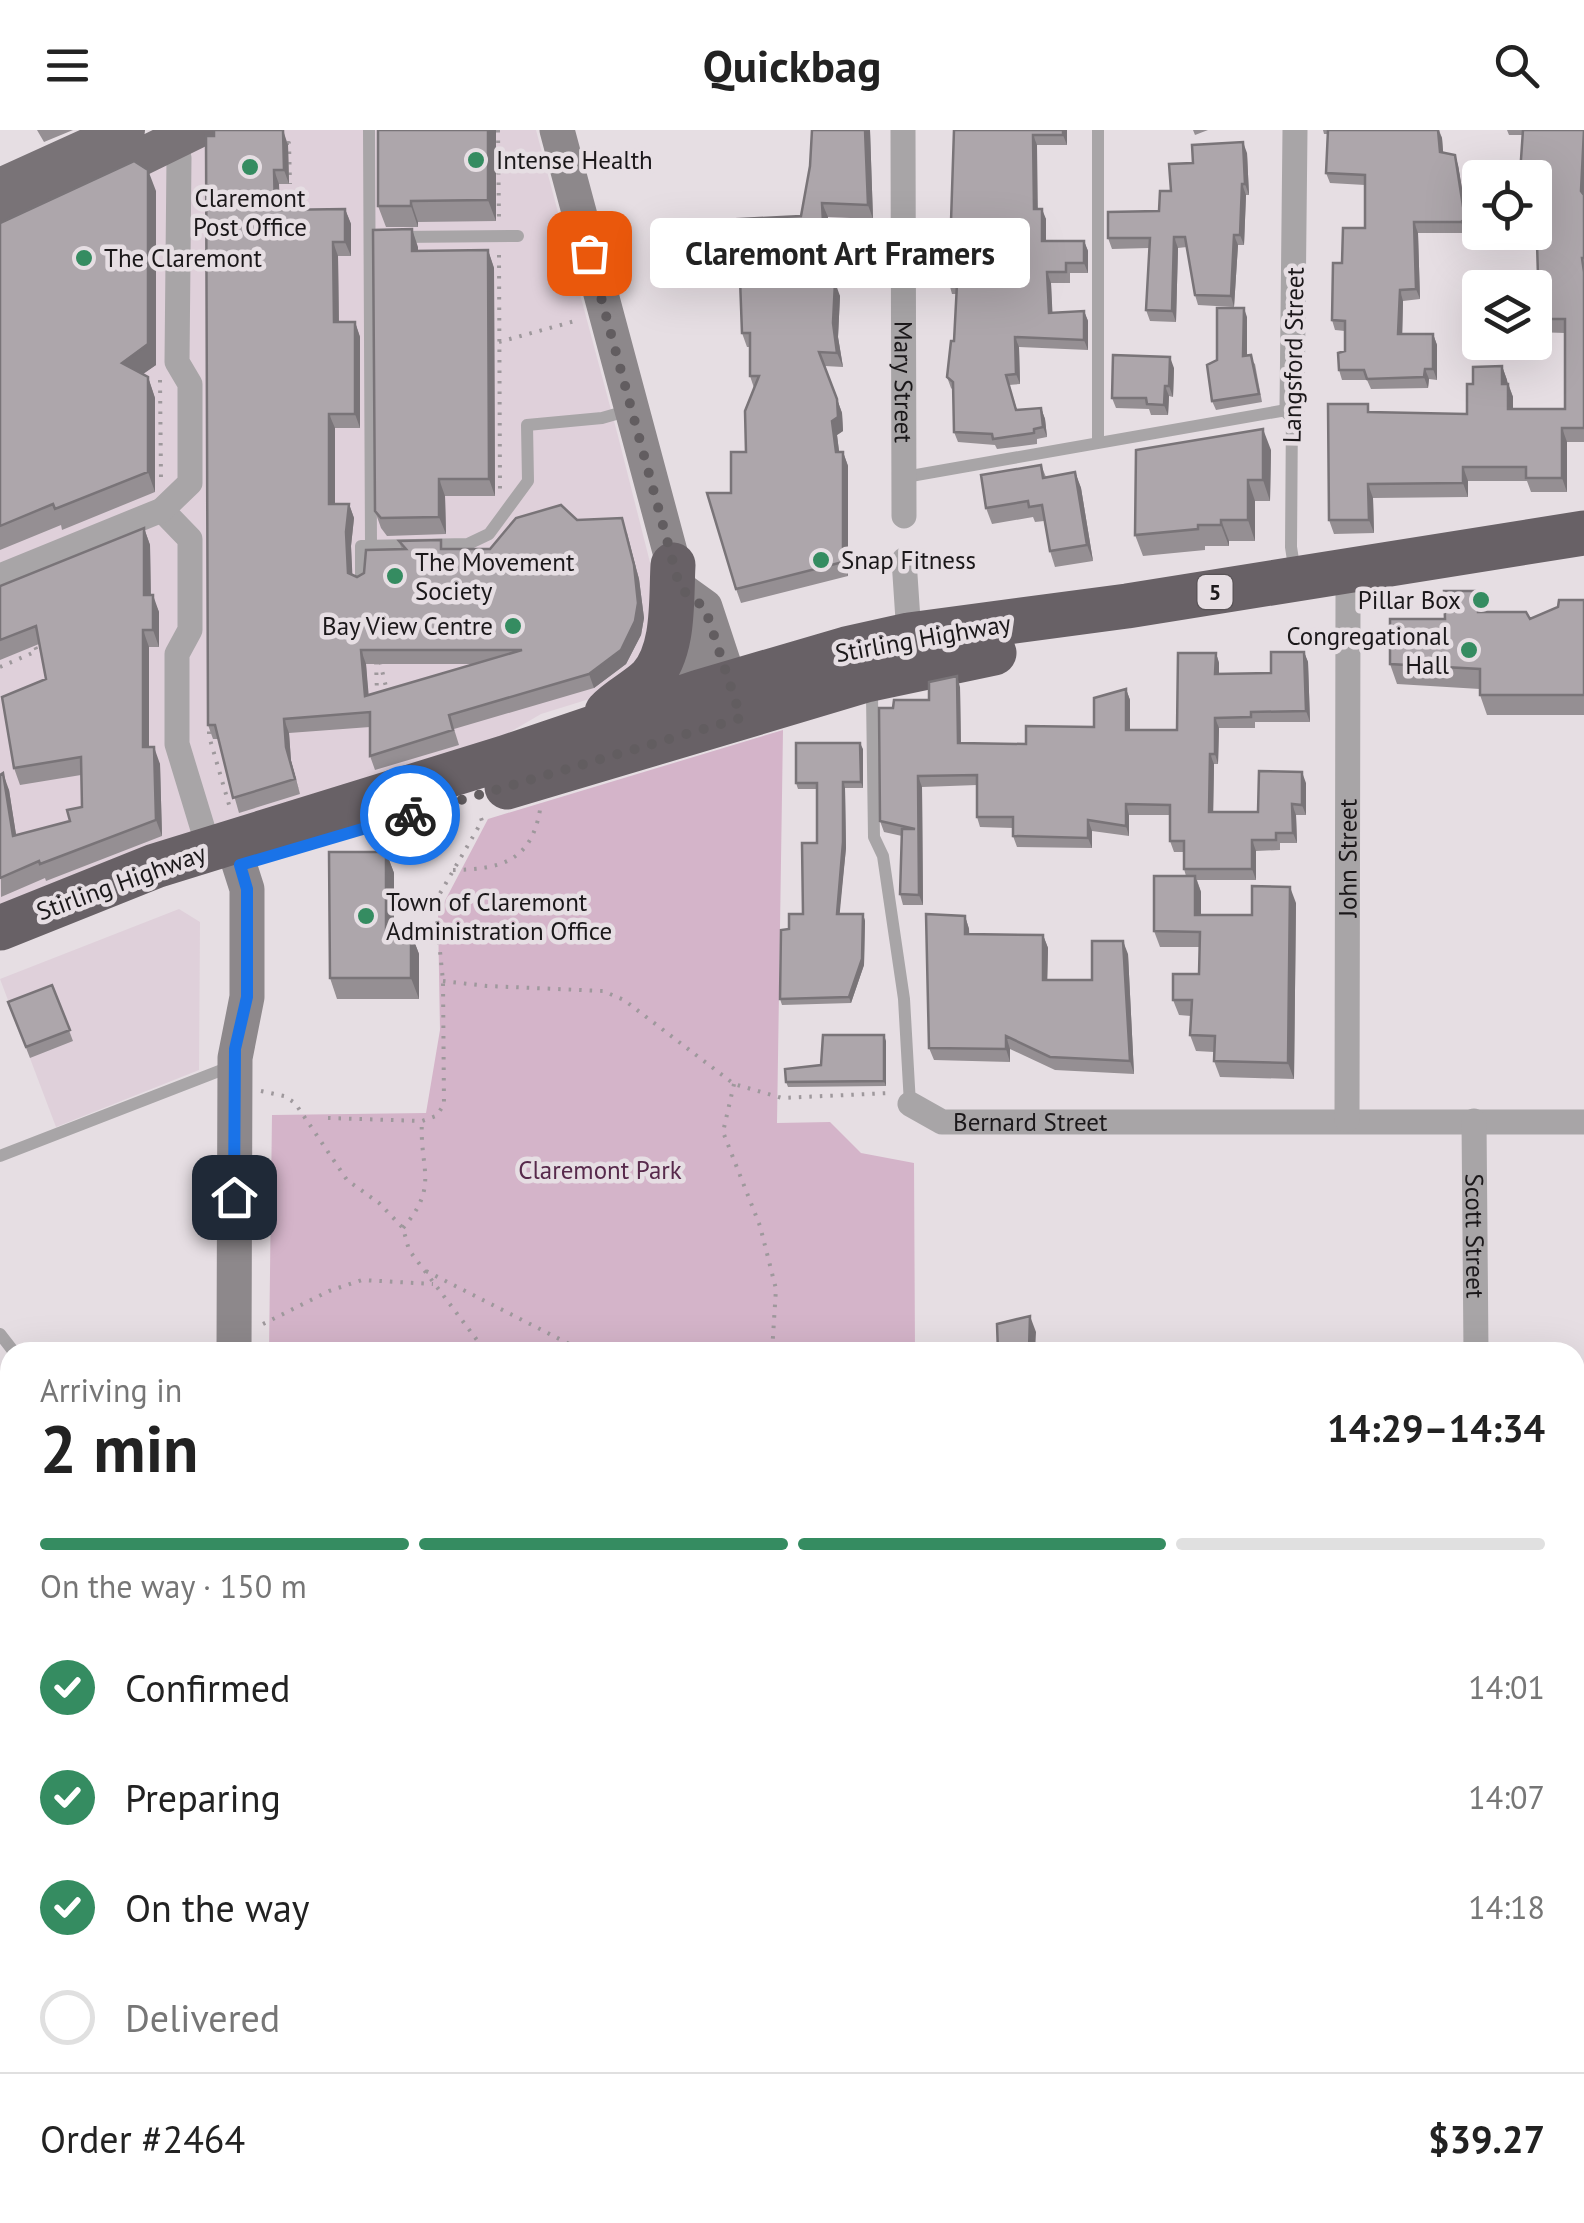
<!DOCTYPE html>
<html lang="en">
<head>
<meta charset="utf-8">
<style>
	body { margin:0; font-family:"PT Sans",sans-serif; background:#f6f6f6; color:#222; height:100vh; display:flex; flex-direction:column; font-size:38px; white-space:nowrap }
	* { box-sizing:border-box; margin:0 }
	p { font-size:32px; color:#767676 }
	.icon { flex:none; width:55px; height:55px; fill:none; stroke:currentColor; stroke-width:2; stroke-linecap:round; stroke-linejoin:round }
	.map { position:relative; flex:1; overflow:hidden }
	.details { position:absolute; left:0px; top:1212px; width:1585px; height:882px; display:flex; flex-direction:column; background:#fff; border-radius:30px 30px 0 0; box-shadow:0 10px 40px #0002 }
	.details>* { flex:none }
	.fabs { position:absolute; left:1462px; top:30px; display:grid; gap:20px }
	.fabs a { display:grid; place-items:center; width:90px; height:90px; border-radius:10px; background:#fff; box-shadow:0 10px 40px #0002; font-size:50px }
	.pin { position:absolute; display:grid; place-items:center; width:85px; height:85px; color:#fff; margin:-42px; border-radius:20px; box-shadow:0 5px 15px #0006 }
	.courier { position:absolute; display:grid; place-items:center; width:100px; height:100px; margin:-50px; border:8px solid #1a73e8; border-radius:50%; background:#fff; color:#222; box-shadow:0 2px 12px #0007 }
	.bubble { position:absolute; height:70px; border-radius:10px; background:#fff; box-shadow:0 10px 40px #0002; font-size:32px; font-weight:600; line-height:70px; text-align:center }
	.overview em { font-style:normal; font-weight:600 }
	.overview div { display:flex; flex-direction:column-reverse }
	.overview { display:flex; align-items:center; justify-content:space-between; height:170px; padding:0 40px }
	h1 { font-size:65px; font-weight:600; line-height:75px }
	.bar { display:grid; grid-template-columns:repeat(4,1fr); gap:15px 10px; align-content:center; height:120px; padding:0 40px }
	.bar i { height:12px; border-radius:8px; background:#e0e0e0 }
	.bar .current { background:#358c61 }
	.bar p { grid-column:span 4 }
	.line { display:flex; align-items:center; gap:25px; padding:0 40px; border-top:2px solid #e0e0e0 }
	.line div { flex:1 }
	ol { padding:0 40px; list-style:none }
	li { display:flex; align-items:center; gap:30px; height:110px }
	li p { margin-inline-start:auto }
	li .icon { padding:10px; border-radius:50%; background:#358c61; color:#fff; stroke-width:4 }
	li:last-child { color:#767676 }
	li i { width:55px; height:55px; border:5px solid #e0e0e0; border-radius:50% }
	header { display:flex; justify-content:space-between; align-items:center; height:130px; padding:0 40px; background:#fff; font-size:45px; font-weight:600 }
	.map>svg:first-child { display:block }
</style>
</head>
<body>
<header><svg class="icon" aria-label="menu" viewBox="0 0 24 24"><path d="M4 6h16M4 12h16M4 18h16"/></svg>Quickbag<svg class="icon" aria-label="search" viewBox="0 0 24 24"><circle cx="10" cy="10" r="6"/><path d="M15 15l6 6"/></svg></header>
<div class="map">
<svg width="1584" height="2093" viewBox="0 0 1584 2093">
	<rect width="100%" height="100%" fill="#e6dee3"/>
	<!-- built -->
	<path fill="#dfd0da" d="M211 0H536L618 306 659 468 660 497 612 562 541 584 467 627 0 787V102Z
		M179 779 200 792 199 940 56 997 0 849Z"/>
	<!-- green -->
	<path fill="#d4b4c9" d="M783 600 777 993 830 992 861 1023 914 1033 915 1222H269L272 985 426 983 440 900 438 784 488 689Z"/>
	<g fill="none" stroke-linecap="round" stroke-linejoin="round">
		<!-- path -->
		<path stroke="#9e989c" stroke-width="4" stroke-dasharray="2.5 8" stroke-linecap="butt" d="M498 0 499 90
			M287 13H289L290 54
			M499 125 500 360
			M499 212 575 191
			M160 250 161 350
			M376 532 377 563
			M380 532 387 561
			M0 537 37 521 33 512
			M209 591V606L230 678
			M453 740C500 739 531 732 540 680
			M443 851 487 856 603 861 624 870 734 954 782 968 889 963
			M734 954 723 1002 760 1096 776 1159 772 1222
			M261 961 284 966 295 973 347 1050 379 1073 403 1098 409 1120 486 1222
			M328 988 422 991 436 986 444 975 443 851 435 772 482 691 480 685
			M403 1098C440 1055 419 1039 422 991
			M426 1141 585 1222
			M263 1194 329 1161 362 1150 433 1154
			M1575 1377H1584"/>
		<!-- lane -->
		<path stroke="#a8a5a7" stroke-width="12" d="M369 0 371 415
			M1098 0V313
			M397 107 518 106
			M905 347 1292 279 1291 417 1295 443
			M361 451V416L468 414 489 404 528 351 527 295 602 288 630 280
			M868 556 872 566 874 707 883 726 904 869 910 974
			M0 1026 232 936
			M0 1204 14 1222
			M0 1705H10"/>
		<!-- street -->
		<g stroke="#a8a5a7" stroke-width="25">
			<path id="s1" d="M903 0 904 386"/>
			<path d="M1292 279 1295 0"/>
			<path d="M162 380 190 409V500L177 524V614L209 719"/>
			<path d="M904 430 909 505"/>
			<path d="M0 446 162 380 190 353V254L177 232 179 28 171 0"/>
			<path id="s2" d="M910 974 942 992H1584"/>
			<path id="s3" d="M1347 990 1348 465"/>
			<path id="s4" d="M1474 991 1476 1222"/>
			<path d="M1575 1408 1584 1409"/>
			<path d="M0 1515 10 1516"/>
			<path d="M1119 2085V2093"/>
			<path d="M1563 2093V2085"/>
		</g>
		<!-- secondary -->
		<path stroke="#8d888b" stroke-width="35" d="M557 0 680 459 678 486 707 586
			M680 459 705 477 738 577
			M232 712 247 759V867L235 928 234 1222
			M1575 1972H1584
			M235 2093V2085"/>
		<!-- primary -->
		<path stroke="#797377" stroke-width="38" d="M0 57 126 0
			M0 92 61 66 196 0"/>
		<!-- highway -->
		<path stroke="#686166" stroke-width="45" d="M607 582C620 568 637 561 650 548 675 520 671 470 673 435
			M507 657 866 550 994 523
			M0 798 155 736 504 628 699 562 846 519 909 505 1127 476 1584 403"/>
	</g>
	<!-- wall -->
	<path fill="#958f93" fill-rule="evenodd" d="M37 0H73L44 12Z
		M378 0H496V91L418 92V97H386L378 76Z
		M870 0 873 89 828 87 830 152 840 166 838 207 843 237 825 236 842 283 843 301 837 305 839 322H843L848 336V446L741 473 736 459 731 363 746 322 754 258 750 246V217H747L742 203 767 147V124H731L726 110 801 86Z
		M954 0H1067V15H1037V79L1046 89V111H1084L1088 121V143H1070V153H1051L1052 183 1084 181 1088 191V220L1019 217 1020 254 1009 255 1017 280 1041 278 1045 289 1047 307 1037 309V314L997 319 995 315 958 312 954 302 953 260 951 258 947 247 954 211 956 164H952L949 153Z
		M1193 0H1208L1195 5Z
		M1323 0H1439L1442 8 1443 23 1458 35 1469 100 1465 103H1418L1420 169 1403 171 1402 204H1433L1437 215V250L1429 249 1428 258 1371 259 1367 250H1342L1339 240 1345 221V201L1335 200 1332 190 1342 133 1365 98V55L1330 53 1326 43 1328 4H1324Z
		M1507 0H1584V312H1567V362H1531L1527 351H1468V367L1373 368 1374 403 1334 404 1329 390 1371 282 1467 284 1473 254 1502 236 1513 267V279H1565V203L1535 202V158L1538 146 1535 48 1520 44 1523 5H1509Z
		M206 6 288 15 289 54H279L280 80 345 79 351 94V126H338L339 192H355L360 207V298H335V374H349L354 388 351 416 352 445 357 447 402 420 399 411 444 419H490L577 390 627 403 639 449 644 488 641 505 626 534 594 558 454 599 459 615 375 640 370 626V597L289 603 291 631 300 664 239 683 218 609H213L208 595ZM366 534H474L368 565Z
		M1247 23 1249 65H1246L1244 115H1238L1234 177 1198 175 1195 165 1187 117 1178 118 1176 192 1150 191 1146 180 1149 118 1112 119 1108 108 1159 81 1171 61 1193 33Z
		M156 61V235L142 244 148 247 155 268V362L62 400 61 395 0 420V93Z
		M412 99 418 121 488 120 494 138 495 366H445L446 404 387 406 381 398 375 381Z
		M1247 187V226L1255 234 1262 272 1216 280 1212 271 1217 230Z
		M1174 238 1173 267 1169 266 1168 285H1151L1149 279 1116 278 1112 268Z
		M1271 320 1270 371H1255V411H1229V416H1205V420L1143 426 1135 405Z
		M1041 335 1046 347 1075 342 1081 358 1093 431 1055 437 1050 421 1044 391 1035 392 1033 387 992 394 986 378Z
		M144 398 150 415 151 465 159 482V517H149V617L160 634 162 706 46 751 45 748 1 767 0 645 9 660 16 705 70 691 82 677 81 645 20 655 14 638 46 549 39 514 0 530V456Z
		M1584 470V585H1487L1480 565V559L1397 554 1390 534 1445 489 1485 480V482L1530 489Z
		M1304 522 1308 532 1310 592H1255V598H1219L1218 634H1214L1213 682H1258L1306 653V685H1296L1297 713H1280V720L1256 721V750H1197L1201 762V785H1252L1296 773 1294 949 1220 947 1214 931V922L1196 921 1190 905 1191 886 1179 885 1173 870 1199 844 1200 817H1160L1154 801 1186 746 1184 739V722H1174L1170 711V685H1129V706L1092 701V718L1017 717 1013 706V698L980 697 977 687V655L922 657 923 775H903L900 764 902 706 884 702 880 691 893 578 929 570 960 557 961 613 1026 614 1094 597 1126 559 1130 570V600H1177L1216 523 1219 533V544L1271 543Z
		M863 619V658H845L846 718 839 784H863L865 791 864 835 851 873 782 875 780 869 803 784 817 713V659H798L796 653Z
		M386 722 394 743V803H411L419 824V869H337L330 848Z
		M965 786 969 799V804L1043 805 1048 818 1047 850H1092L1128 824 1134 944 1055 940 1010 919V932L934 930 929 918Z
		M52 855 73 911 30 928 8 872Z
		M886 911V956L788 957 786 952 821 935Z
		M0 1707H10V1752H2L0 1746Z
		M0 2013H10V2055H0Z
		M264 2085H497L496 2093H461V2090L413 2091V2093H264Z"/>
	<!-- shaded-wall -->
	<path fill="#797478" d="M283 0 288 15 289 54 284 40Z
		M488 0H496V91L488 70Z
		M865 0H870L873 89 868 75Z
		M1063 0H1067V15L1063 5Z
		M1438 0 1442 8 1444 33 1440 22Z
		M1033 5 1037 15 1038 89 1034 79Z
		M1584 8V69L1581 61Z
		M1243 12 1247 23 1249 65 1245 54Z
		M1455 25 1458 35 1469 100 1465 103 1461 92Z
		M148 40 156 61V235L129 254 122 233Z
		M274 40 279 54 280 94 275 80Z
		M1242 54 1246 65 1244 115 1240 105Z
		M411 71 418 92V97L411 76Z
		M822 73 828 87 831 166 826 152Z
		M345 79 351 94V126L345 112Z
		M1042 79 1046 89V121L1042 111Z
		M1414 92 1418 103 1420 169 1416 159Z
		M412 99 418 117V138L412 121Z
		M1234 105 1238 115 1234 177 1231 166Z
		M1174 107 1178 118 1176 192 1172 181Z
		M1084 111 1088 121V143L1084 133Z
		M333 112 338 126 339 207 334 192Z
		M488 120 494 138 495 366 489 349Z
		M1047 142 1051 153 1053 193 1049 183Z
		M835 152 840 166 838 207 843 237 837 223 833 193Z
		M1400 160 1403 171 1402 215 1398 204Z
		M1244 178 1247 187V235L1243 226Z
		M1084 181 1088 191V220L1084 210Z
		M355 192 360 207V298L355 284Z
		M1433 204 1437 215V250L1433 239Z
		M1015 207 1019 217 1020 254 1016 244Z
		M1170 227 1174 238 1173 267 1169 256Z
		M1502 236 1507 250V268L1502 254Z
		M1425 239 1429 249 1428 258 1424 247Z
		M148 247 155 268V362L148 342Z
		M1508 254 1513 267V292L1508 279Z
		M1165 256 1169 266 1168 285 1164 275Z
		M837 269 842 283 843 301 837 305 841 336 836 322 832 291Z
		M1041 278 1045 289 1047 307 1043 297Z
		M329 284 335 298V388L329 374Z
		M1562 298 1567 312V362L1562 348Z
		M1263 299 1271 320 1270 371 1263 350Z
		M843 322 848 336V446L843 432Z
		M1463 337 1468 351V367L1463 353Z
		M1075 342 1081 358 1093 431 1087 415Z
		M439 349 445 366 446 404 439 387Z
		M1248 350 1255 371V411L1248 390Z
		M1368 354 1373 368 1374 403 1369 390Z
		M349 374 354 388 351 416 353 457 348 443 346 402Z
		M622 388 639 449 644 488 641 505 626 534 594 558 589 544Z
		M1221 390 1229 411V416L1221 395Z
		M144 398 150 415 151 482 144 465Z
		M1478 461 1485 480V502L1478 482Z
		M153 465 159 482V517L153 500Z
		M143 500 149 517V634L143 617Z
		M361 520 366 534 370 580 365 566Z
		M1304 522 1308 532 1310 592 1306 581Z
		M1216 523 1219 533V554L1215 544Z
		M957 546 960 557 961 624 958 613Z
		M1126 559 1130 570V611L1126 600Z
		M1215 588 1219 598 1218 634 1215 624Z
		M284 589 289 603 291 631 300 664 286 617Z
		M860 613 863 619V658L861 652Z
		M154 617 160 634 162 706 156 690Z
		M1210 624 1214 634 1213 693 1209 682Z
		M1302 642 1306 653V685L1302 675Z
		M3 643 9 660 19 723 13 706Z
		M918 646 922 657 923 775 919 765Z
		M843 652 845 658 846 718 839 791 837 784Z
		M1126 674 1129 685V706L1126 696Z
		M1292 674 1296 685 1297 713 1293 703Z
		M1088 690 1092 701V718L1088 708Z
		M1252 710 1256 721V750L1252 739Z
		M386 722 394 743V824L386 803Z
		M1195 746 1201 762V800L1195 785Z
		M1290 757 1296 773 1294 949 1288 933Z
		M863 784 865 791 864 835 851 873 849 867Z
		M965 786 969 799 970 817 965 804Z
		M411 803 419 824V869L411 848Z
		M1043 805 1048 818 1047 863 1043 850Z
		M1123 811 1128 824 1134 944 1130 931Z
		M884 905 886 911V956L884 951Z
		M1006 906 1010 919V932L1006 919Z
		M1030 1186 1036 1202 1035 1222 1029 1220Z
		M491 2085H497L496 2093H491Z
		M1063 2085H1067L1070 2093H1063Z"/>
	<!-- building -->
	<path fill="#ada6ab" stroke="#797478" stroke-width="2.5" fill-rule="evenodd" d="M214 0H283L284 40H274L275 80 345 79V112H333L334 192H355V284H329V374H349L346 402 348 443 357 447 364 443 366 420 406 419 399 411 441 410V419H490L516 388 561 375 577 390 622 388 634 435 638 473 635 491 621 520 589 544 449 585 453 600 370 626V582L284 589 286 617 295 649 233 668 215 595H208L206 6H214ZM361 520H522L365 566Z
		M378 0H488V70L411 71V76H378Z
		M812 0H865L868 75 822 73 826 152H835L833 193 837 223 819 222 837 269 838 287 832 291 836 322H843V432L736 459 707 363H731V322H746L745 281 759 246H750V203H742L740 149 767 147V110H726L722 90 801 86 810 36Z
		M954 0H1063V5H1033L1034 79H1042V111H1084V133H1066V142H1047L1049 183 1084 181V210L1015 207 1016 244 1006 245 1016 280 1041 278 1043 297 1034 299V303L993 309 992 304 954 302 953 252 947 247 951 211H954L957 154 949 153Z
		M1328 0H1438L1440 22 1455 25 1465 89 1461 92H1414L1416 159 1400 160 1398 204H1433V239H1425L1424 247 1367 249 1364 240H1339L1338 223 1345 221V191L1332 190 1333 133H1342L1343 98H1365V45L1326 43Z
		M1523 0H1584L1581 61 1584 65V128H1582L1584 142V298H1562V348H1526V337H1463V353L1368 354 1369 390H1329L1328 274H1368V282L1467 284V254H1473V237L1502 236V254H1508V279H1565V189H1535V158H1512V145L1538 146 1535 48H1519L1520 44Z
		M1243 12 1245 54H1242L1240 105H1234L1231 166 1195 165 1185 107H1174L1172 181 1146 180 1150 108H1108V82L1159 81 1160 61H1171L1169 34 1193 33 1192 15Z
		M134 31 148 40V214L122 233 148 247V342L55 379 53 374 0 396V93Z
		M412 99V121L488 120 489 349H439V387L381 388 375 381 373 100Z
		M1217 178H1244L1243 226 1251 225 1259 264 1212 271 1207 235 1217 230Z
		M1113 225 1170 227 1169 256H1165L1164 275 1147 274 1146 268H1112Z
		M1263 299V350H1248V390H1221V395H1198V399L1135 405 1136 320Z
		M1041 335 1043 348 1075 342 1087 415 1050 421 1042 375 1029 377 1028 371 986 378 981 345Z
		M144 398V465H153V500H143V617H154L156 690 40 734 39 731 0 748V645L3 643 13 706 70 691 67 680 82 677 81 627 14 638 2 567 46 549 36 496 0 510V456Z
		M1444 461H1478V482H1526L1530 489 1558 477 1559 470H1584V565H1480V539L1390 534V489H1445Z
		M1271 522H1304L1306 581 1251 582V587L1215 588V624H1210L1209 682H1258L1259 641 1302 642V675L1292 674 1293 703H1276V710H1252V739H1184V711H1170V675L1126 674V696L1088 690V708L1013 706V687H977V645L918 646 919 765 900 764 902 699H915L880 691 879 578H893L894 570H929V552L957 546 958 613 1026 614V596L1094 597V568L1126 559V600H1177L1178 523H1216L1215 544 1271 543Z
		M796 613H860L861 652H843V712L837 784H863L862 829 849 867 780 869 781 800 789 799V784H803L802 713H817V653H796Z
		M329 722H386V803H411V848H330Z
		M1154 746H1195V785H1252V756L1290 757 1288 933 1214 931 1215 906 1190 905 1192 870H1173V844H1199L1200 802 1154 801Z
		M926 784 965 786V804L1043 805V850H1092V811H1123L1130 931 1050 927 1006 906V919L929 918Z
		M52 855 70 900 26 917 8 872Z
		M823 905H884V951L786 952 785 939 821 935Z
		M1030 1186 1029 1220 1061 1218V1222H998L997 1194Z
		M0 1707H10V1737H0Z
		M0 2013H10V2044H0Z
		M264 2085H408V2093H264Z
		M461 2085H491V2093H461Z
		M976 2085H1063V2093H977Z"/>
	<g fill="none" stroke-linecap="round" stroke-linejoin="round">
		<!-- done -->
		<path stroke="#625d60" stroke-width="10" stroke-dasharray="0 18" d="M410 685 741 588 705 478 680 458 589 123"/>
		<!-- route -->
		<path stroke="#1a73e8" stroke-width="12" d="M234 1067 235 919 247 867V759L240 735 410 685"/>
	</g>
	<!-- markers -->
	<g fill="#358c61" stroke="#e6dee3" stroke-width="4">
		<circle cx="476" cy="30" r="10"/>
		<circle cx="250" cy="37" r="10"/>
		<circle cx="84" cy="128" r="10"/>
		<circle cx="821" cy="430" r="10"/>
		<circle cx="395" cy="446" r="10"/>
		<circle cx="1481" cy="470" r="10"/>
		<circle cx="513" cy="496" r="10"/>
		<circle cx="1469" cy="520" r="10"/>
		<circle cx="366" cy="786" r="10"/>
	</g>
	<g text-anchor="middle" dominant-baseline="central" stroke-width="9" stroke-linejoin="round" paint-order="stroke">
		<!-- shield labels -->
		<rect fill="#e6dee3" stroke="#585356" stroke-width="2.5" x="1197.5" y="445" width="35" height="34" rx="8"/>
		<g font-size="22" font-weight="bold" fill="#1b181a">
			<text x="1215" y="462">5</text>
		</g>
		<!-- poi labels -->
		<g font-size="25" fill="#1b181a" stroke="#e6dee3" text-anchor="start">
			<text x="496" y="30">Intense Health</text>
			<text x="250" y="68" text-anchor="middle">Claremont<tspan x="250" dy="29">Post Office</tspan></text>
			<text x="104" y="128">The Claremont</text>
			<text x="841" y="430">Snap Fitness</text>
			<text x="415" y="432">The Movement<tspan x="415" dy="29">Society</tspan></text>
			<text x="1461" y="470" text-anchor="end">Pillar Box</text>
			<text x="493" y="496" text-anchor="end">Bay View Centre</text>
			<text x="1449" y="506" text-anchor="end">Congregational<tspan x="1449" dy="29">Hall</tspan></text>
			<text x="386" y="772">Town of Claremont<tspan x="386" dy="29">Administration Office</tspan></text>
		</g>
		<!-- street labels -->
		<g font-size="25" fill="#1b181a" stroke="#e6dee3">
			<text transform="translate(1293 225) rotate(-89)">Langsford Street</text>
			<text stroke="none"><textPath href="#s1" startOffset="252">Mary Street</textPath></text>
			<text transform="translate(923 508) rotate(-10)">Stirling Highway</text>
			<text stroke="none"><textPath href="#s3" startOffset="262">John Street</textPath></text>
			<text transform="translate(121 752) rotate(-20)">Stirling Highway</text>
			<text stroke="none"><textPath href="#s2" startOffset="125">Bernard Street</textPath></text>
			<text stroke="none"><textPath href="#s4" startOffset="115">Scott Street</textPath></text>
		</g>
		<!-- park labels -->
		<g font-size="25" fill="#57294b" stroke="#e6dee3">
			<text x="600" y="1040">Claremont Park</text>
		</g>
	</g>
</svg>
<div class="fabs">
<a><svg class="icon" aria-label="locate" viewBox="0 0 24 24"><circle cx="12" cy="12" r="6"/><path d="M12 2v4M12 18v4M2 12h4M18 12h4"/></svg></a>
<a><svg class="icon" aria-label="layers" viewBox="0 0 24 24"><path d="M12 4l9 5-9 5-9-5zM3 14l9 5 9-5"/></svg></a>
</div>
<div class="pin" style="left:589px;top:123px;background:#ea580c"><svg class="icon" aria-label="bag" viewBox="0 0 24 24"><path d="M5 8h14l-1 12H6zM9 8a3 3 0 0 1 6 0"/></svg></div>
<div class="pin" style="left:234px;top:1067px;background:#1f2937"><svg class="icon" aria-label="home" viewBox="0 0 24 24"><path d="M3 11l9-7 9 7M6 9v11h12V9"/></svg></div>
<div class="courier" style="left:410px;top:685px"><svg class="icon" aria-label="bike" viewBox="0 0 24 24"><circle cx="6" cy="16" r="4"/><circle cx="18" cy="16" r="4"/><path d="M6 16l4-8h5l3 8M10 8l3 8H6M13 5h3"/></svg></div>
<div class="bubble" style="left:650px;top:88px;width:380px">Claremont Art Framers</div>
<section class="details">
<div class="overview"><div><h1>2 min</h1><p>Arriving in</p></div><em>14:29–14:34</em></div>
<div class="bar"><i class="current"></i><i class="current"></i><i class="current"></i><i></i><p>On the way · 150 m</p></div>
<ol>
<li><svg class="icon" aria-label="check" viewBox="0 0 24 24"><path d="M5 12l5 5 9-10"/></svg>Confirmed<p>14:01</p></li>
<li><svg class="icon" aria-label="check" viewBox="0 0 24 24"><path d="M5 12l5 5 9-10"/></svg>Preparing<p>14:07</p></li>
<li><svg class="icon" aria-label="check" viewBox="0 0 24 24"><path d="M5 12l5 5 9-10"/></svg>On the way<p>14:18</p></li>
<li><i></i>Delivered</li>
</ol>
<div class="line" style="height:130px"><div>Order #2464</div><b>$39.27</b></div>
</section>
</div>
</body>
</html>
